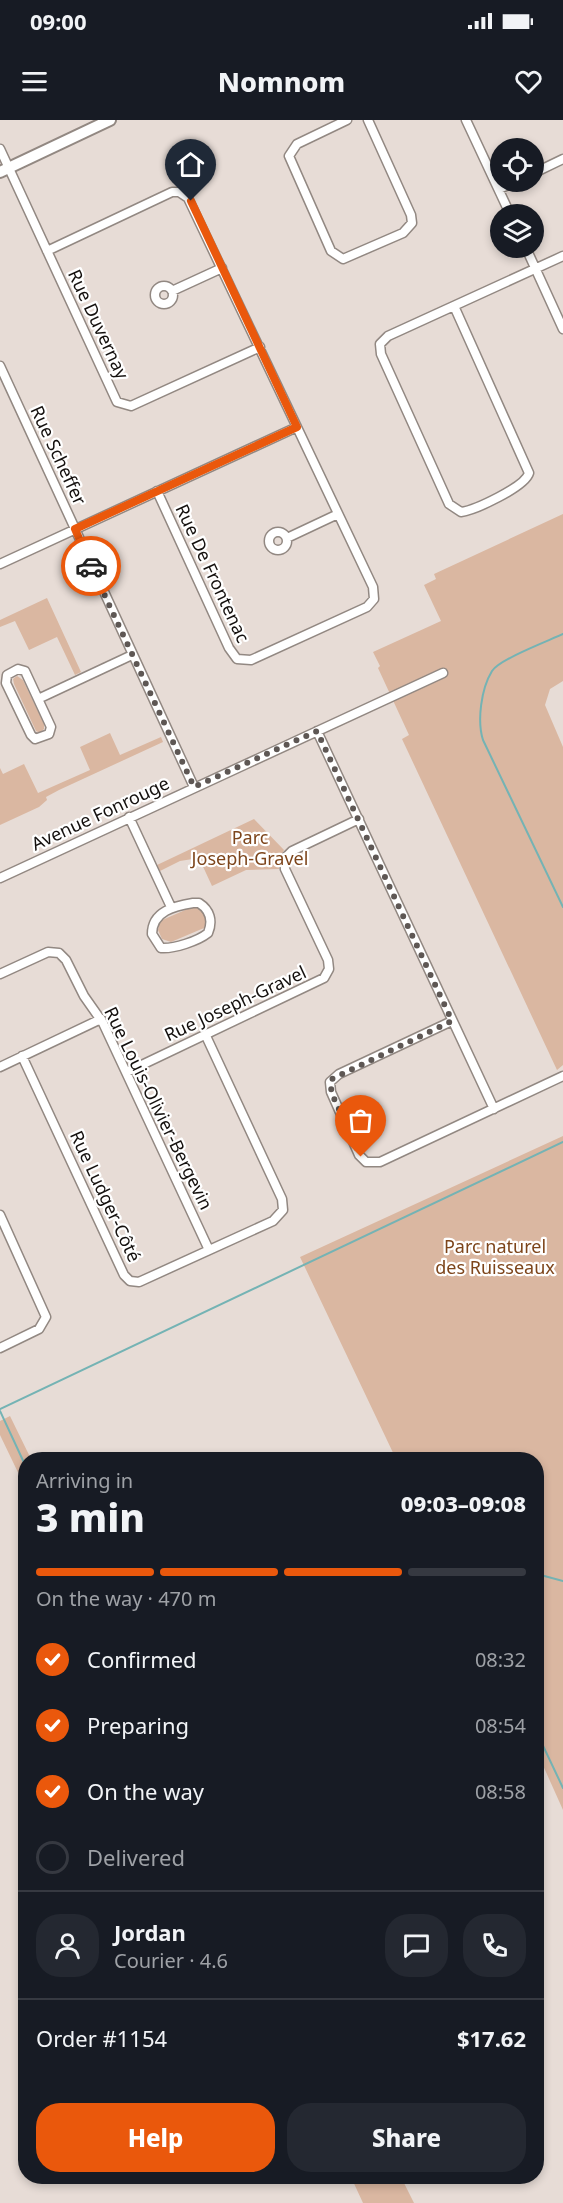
<!DOCTYPE html>
<html lang="en">
<head>
<meta charset="utf-8">
<style>
	body { margin:0; font-family:"Noto Sans",sans-serif; background:#242831; color:#f1f3f6; height:100vh; display:flex; flex-direction:column; font-size:22px; white-space:nowrap }
	* { box-sizing:border-box; margin:0 }
	p { font-size:20px; color:#9ea1a6 }
	.icon { flex:none; width:33px; height:33px; fill:none; stroke:currentColor; stroke-width:2; stroke-linecap:round; stroke-linejoin:round }
	.map { position:relative; flex:1; overflow:hidden }
	.sheet { position:absolute; left:18px; top:1332px; width:526px; height:732px; display:flex; flex-direction:column; background:#171b24; border-radius:24px; box-shadow:0 3px 9px #0003 }
	.sheet>* { flex:none }
	.fabs { position:absolute; left:490px; top:18px; display:grid; gap:12px }
	.fabs a { display:grid; place-items:center; width:54px; height:54px; border-radius:50%; background:#171b24; box-shadow:0 3px 9px #0003; font-size:30px }
	.pin { position:absolute; display:grid; place-items:center; width:51px; height:51px; color:#fff; margin:-62px -26px; border-radius:50% 50% 50% 0; rotate:-45deg; box-shadow:0 0 6px #0007 }
	.pin .icon { rotate:45deg }
	.courier { position:absolute; display:grid; place-items:center; width:60px; height:60px; margin:-30px; border:4px solid #ea580c; border-radius:50%; background:#fff; color:#222; box-shadow:0 2px 8px #0007 }
	.headline em { font-style:normal; font-weight:800 }
	.headline div { display:flex; flex-direction:column-reverse }
	.headline { display:flex; align-items:center; justify-content:space-between; height:102px; padding:0 18px }
	h1 { font-size:39px; font-weight:800; line-height:45px }
	.bar { display:grid; grid-template-columns:repeat(4,1fr); gap:9px 6px; align-content:center; height:72px; padding:0 18px }
	.bar i { height:8px; border-radius:4px; background:#363941 }
	.bar .on { background:#ea580c }
	.bar p { grid-column:span 4 }
	.line { display:flex; align-items:center; gap:15px; padding:0 18px; border-top:2px solid #363941 }
	.line div { flex:1 }
	.round { display:grid; place-items:center; flex:none; width:63px; height:63px; border-radius:24px; background:#242831 }
	ol { padding:0 18px; list-style:none }
	li { display:flex; align-items:center; gap:18px; height:66px }
	li p { margin-inline-start:auto }
	li .icon { padding:6px; border-radius:50%; background:#ea580c; color:#fff; stroke-width:4 }
	li:last-child { color:#9ea1a6 }
	li i { width:33px; height:33px; border:3px solid #363941; border-radius:50% }
	.cta { display:flex; gap:12px; margin-top:auto; padding:12px 18px }
	.cta a { flex:1; height:69px; border-radius:24px; background:#ea580c; color:#fff; font-size:24px; font-weight:800; line-height:69px; text-align:center }
	.cta a+a { background:#242831; color:#f1f3f6 }
	.status { display:flex; justify-content:space-between; align-items:center; height:42px; padding:0 30px; background:#171b24; direction:ltr }
	.status svg { height:16px; fill:currentColor }
	header { display:flex; justify-content:space-between; align-items:center; height:78px; padding:0 18px; background:#171b24; font-size:27px; font-weight:800 }
	.map>svg:first-child { display:block }
</style>
</head>
<body>
<div class="status"><b>09:00</b><svg viewBox="0 0 49 12"><path d="M0 12V9h3v3zM5 12V6h3v6zM10 12V3h3v9zM15 12V0h3v12zM26 1h20v11H26zM47 4h2v5h-2z"/></svg></div>
<header><svg class="icon" aria-label="menu" viewBox="0 0 24 24"><path d="M4 6h16M4 12h16M4 18h16"/></svg>Nomnom<svg class="icon" aria-label="heart" viewBox="0 0 24 24"><path d="M12 20l-8-8c-3-5 5-10 8-4 3-6 11-1 8 4z"/></svg></header>
<div class="map">
<svg width="563" height="2083" viewBox="0 0 563 2083">
	<rect width="100%" height="100%" fill="#e7dcd6"/>
	<!-- green -->
	<path fill="#dab7a1" d="M563 394V561L550 569 545 585 563 627V945L557 950 402 619 409 615 378 548 380 546 373 532 441 501 424 465 436 459 434 454Z
		M47 478 81 552 75 555 57 517 29 530 15 501 0 507V500Z
		M17 556 23 560 44 604V609L40 613 36 611 14 564 13 559Z
		M110 613 120 635 161 617 163 622 59 670 46 677 47 680 39 687 0 705V648L3 654 24 644 38 673 90 650 80 627Z
		M254 699 284 730 279 739V749L246 750 212 766 199 738 180 741 160 751 157 745Z
		M192 787C203 788 206 795 207 805L204 808 171 822 162 819 158 810 160 801Z
		M563 1016V1690L537 1632V1340L396 1339 300 1137Z
		M10 1296 31 1339 26 1340 25 1367 0 1315V1301Z
		M351 2057H401L414 2083H363Z"/>
	<g fill="none" stroke-linecap="round" stroke-linejoin="round">
		<!-- stream -->
		<path stroke="#74b3b4" stroke-width="2" d="M563 514C548 521 500 539 492 551 481 569 477 601 483 620L563 787
			M0 1289 563 1022
			M0 1291 26 1347
			M537 1454 563 1461
			M537 1613 563 1668"/>
		<!-- minor casing -->
		<g stroke="#928882" stroke-width="11">
			<path id="minor" d="M347 0 297 24 289 36 331 131 343 139 403 113 412 103 411 95 368 0
				M466 0 510 94
				M0 29 117 282 131 286 260 227
				M534 53 563 39
				M499 69 515 62
				M526 128 563 209
				M47 131 172 72H179L188 78 373 467 374 479 367 487 251 540 237 539 229 528 157 371
				M155 175a9 9 0 1 1 18 0a9 9 0 1 1-18 0Z
				M172 171 222 148
				M454 186 529 353C525 367 475 390 461 392L449 384 381 234 380 224 388 216 563 136
				M0 246 194 667
				M269 421a9 9 0 1 1 18 0a9 9 0 1 1-18 0Z
				M287 418 338 394
				M0 444 297 307
				M18 549 25 551 51 607 49 614 35 619 31 615 6 563 7 555Z
				M38 579 132 535
				M317 611 494 989
				M129 697 171 787
				M0 758 443 553
				M193 783H199C210 790 213 801 208 813 198 821 174 829 161 828L152 814C152 791 175 786 193 783Z
				M0 854 48 832 59 833 66 840 84 876 103 903 209 1130
				M452 901 339 954 330 962 331 972 359 1035 366 1042H380L563 956
				M22 936 124 1155 130 1161 139 1162 273 1101 283 1090 282 1079 206 916
				M0 947 101 899
				M127 952 324 858 329 849 328 840 285 749 284 739 292 731 359 699
				M0 1095 46 1197 39 1209 0 1228"/>
		</g>
		<!-- tertiary casing -->
		<g stroke="#928882" stroke-width="14">
			<path id="tertiary" d="M0 52 110 0"/>
		</g>
		<!-- minor -->
		<use href="#minor" stroke="#fff" stroke-width="8"/>
		<!-- tertiary -->
		<use href="#tertiary" stroke="#fff" stroke-width="10"/>
	</g>
	<g fill="none" stroke-linecap="round" stroke-linejoin="round">
		<!-- done -->
		<path stroke="#5e5754" stroke-width="6" stroke-dasharray="0 10.8" d="M91 446 194 667 317 611 452 901 332 959 331 972 361 1037"/>
		<!-- route -->
		<path stroke="#ea580c" stroke-width="8" d="M91 446 75 409 297 307 191 81"/>
	</g>
	<g text-anchor="middle" dominant-baseline="central" stroke-width="4.5" stroke-linejoin="round" paint-order="stroke">
		<!-- street labels -->
		<g font-size="18" fill="#14100e" stroke="#fff">
			<text transform="translate(99 204) rotate(65)">Rue Duvernay</text>
			<text transform="translate(59 335) rotate(65)">Rue Scheffer</text>
			<text transform="translate(213 453) rotate(65)">Rue De Frontenac</text>
			<text transform="translate(100 693) rotate(-25)">Avenue Fonrouge</text>
			<text transform="translate(235 883) rotate(-25)">Rue Joseph-Gravel</text>
			<text transform="translate(159 988) rotate(64)">Rue Louis-Olivier-Bergevin</text>
			<text transform="translate(106 1076) rotate(65)">Rue Ludger-Côté</text>
		</g>
		<!-- park labels -->
		<g font-size="18" fill="#7d451b" stroke="#fff">
			<text x="250" y="717">Parc<tspan x="250" dy="21">Joseph-Gravel</tspan></text>
			<text x="495" y="1126">Parc naturel<tspan x="495" dy="21">des Ruisseaux</tspan></text>
		</g>
	</g>
</svg>
<div class="fabs">
<a><svg class="icon" aria-label="locate" viewBox="0 0 24 24"><circle cx="12" cy="12" r="6"/><path d="M12 2v4M12 18v4M2 12h4M18 12h4"/></svg></a>
<a><svg class="icon" aria-label="layers" viewBox="0 0 24 24"><path d="M12 4l9 5-9 5-9-5zM3 14l9 5 9-5"/></svg></a>
</div>
<div class="pin" style="left:361px;top:1037px;background:#ea580c"><svg class="icon" aria-label="bag" viewBox="0 0 24 24"><path d="M5 8h14l-1 12H6zM9 8a3 3 0 0 1 6 0"/></svg></div>
<div class="pin" style="left:191px;top:81px;background:#1f2937"><svg class="icon" aria-label="home" viewBox="0 0 24 24"><path d="M3 11l9-7 9 7M6 9v11h12V9"/></svg></div>
<div class="courier" style="left:91px;top:446px"><svg class="icon" aria-label="car" viewBox="0 0 24 24"><path d="M5 17H2v-5l4-1 3-4h7l3 4 3 1v5h-3M9 17h6M6 11h13"/><circle cx="7" cy="17" r="2"/><circle cx="17" cy="17" r="2"/></svg></div>
<section class="sheet">
<div class="headline"><div><h1>3 min</h1><p>Arriving in</p></div><em>09:03–09:08</em></div>
<div class="bar"><i class="on"></i><i class="on"></i><i class="on"></i><i></i><p>On the way · 470 m</p></div>
<ol>
<li><svg class="icon" aria-label="check" viewBox="0 0 24 24"><path d="M5 12l5 5 9-10"/></svg>Confirmed<p>08:32</p></li>
<li><svg class="icon" aria-label="check" viewBox="0 0 24 24"><path d="M5 12l5 5 9-10"/></svg>Preparing<p>08:54</p></li>
<li><svg class="icon" aria-label="check" viewBox="0 0 24 24"><path d="M5 12l5 5 9-10"/></svg>On the way<p>08:58</p></li>
<li><i></i>Delivered</li>
</ol>
<div class="line" style="height:108px"><a class="round"><svg class="icon" aria-label="person" viewBox="0 0 24 24"><circle cx="12" cy="8" r="4"/><path d="M4 21q1-7 8-7t8 7"/></svg></a><div><b>Jordan</b><p>Courier · 4.6</p></div><a class="round"><svg class="icon" aria-label="chat" viewBox="0 0 24 24"><path d="M4 5h16v11H9l-5 4z"/></svg></a><a class="round"><svg class="icon" aria-label="phone" viewBox="0 0 24 24"><path d="M5 4h4l2 5-3 2q2 4 5 5l2-3 5 2v4C11 20 4 13 5 4z"/></svg></a></div>
<div class="line" style="height:78px"><div>Order #1154</div><b>$17.62</b></div>
<div class="cta"><a>Help</a><a>Share</a></div>
</section>
</div>
</body>
</html>
